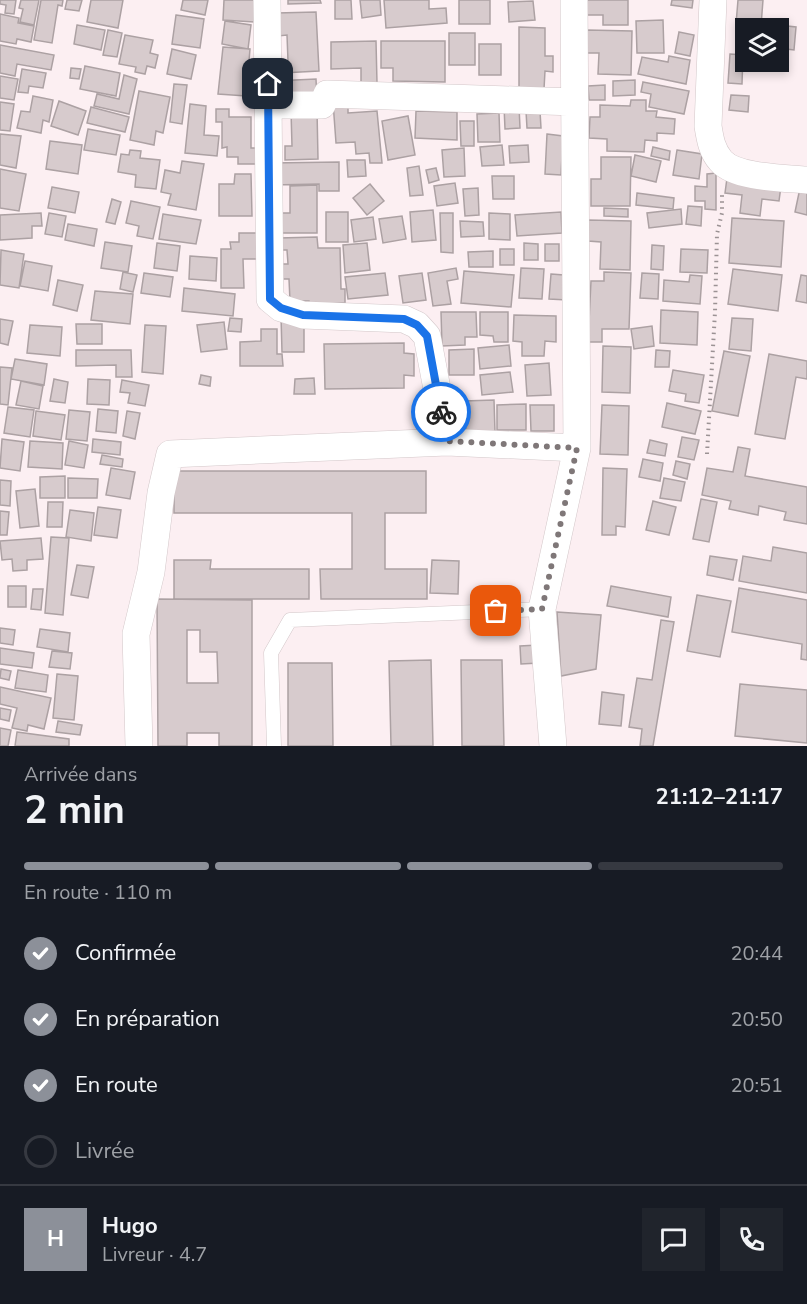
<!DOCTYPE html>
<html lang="fr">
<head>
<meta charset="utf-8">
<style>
	body { margin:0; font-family:"Nunito Sans",sans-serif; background:#20242c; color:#f1f3f6; height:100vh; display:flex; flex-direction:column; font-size:22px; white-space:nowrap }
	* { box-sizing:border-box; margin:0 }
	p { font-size:20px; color:#9ea1a6 }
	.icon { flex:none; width:33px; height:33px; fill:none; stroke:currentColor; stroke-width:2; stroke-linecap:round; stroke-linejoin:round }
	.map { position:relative; height:746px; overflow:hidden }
	.details { display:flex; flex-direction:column; background:#171b24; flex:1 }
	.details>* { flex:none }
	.controls { position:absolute; left:735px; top:18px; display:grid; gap:12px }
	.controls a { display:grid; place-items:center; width:54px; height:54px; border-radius:0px; background:#171b24; box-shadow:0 3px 9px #0003; font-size:30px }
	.pin { position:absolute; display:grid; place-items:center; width:51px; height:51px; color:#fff; margin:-26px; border-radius:12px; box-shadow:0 3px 9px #0006 }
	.courier { position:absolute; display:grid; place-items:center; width:60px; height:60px; margin:-30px; border:4px solid #1a73e8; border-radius:50%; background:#fff; color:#222; box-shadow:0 2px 8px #0007 }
	.summary em { font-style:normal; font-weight:700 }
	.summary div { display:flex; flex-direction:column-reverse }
	.summary { display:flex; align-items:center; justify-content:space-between; height:102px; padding:0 24px }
	h1 { font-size:39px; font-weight:700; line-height:45px }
	.bar { display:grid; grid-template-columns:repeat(4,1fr); gap:9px 6px; align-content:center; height:72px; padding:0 24px }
	.bar i { height:8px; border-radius:4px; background:#363941 }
	.bar .selected { background:#8c9099 }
	.bar p { grid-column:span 4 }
	.line { display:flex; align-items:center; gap:15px; padding:0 24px; border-top:2px solid #363941 }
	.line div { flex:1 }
	.round { display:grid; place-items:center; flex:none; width:63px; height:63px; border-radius:0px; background:#20242c }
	ol { padding:0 24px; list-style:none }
	li { display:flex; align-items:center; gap:18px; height:66px }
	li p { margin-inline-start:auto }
	li .icon { padding:6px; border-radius:50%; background:#8c9099; color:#fff; stroke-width:4 }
	li:last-child { color:#9ea1a6 }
	li i { width:33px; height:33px; border:3px solid #363941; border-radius:50% }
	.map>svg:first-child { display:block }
</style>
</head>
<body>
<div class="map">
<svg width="807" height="746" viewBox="0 0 807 746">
	<rect width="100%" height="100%" fill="#fceff2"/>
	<!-- building -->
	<path fill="#d7cbcd" stroke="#aca1a3" stroke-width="1.5" fill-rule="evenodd" d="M0 0H16L14 14 5 13 6 5 0 4Z
		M21 0H39L34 25 20 22 23 9 19 8Z
		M41 0H63L62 6 58 5 52 43 34 40Z
		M67 0H82L79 11 65 9Z
		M91 0H123L118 28 87 22Z
		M183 0H208L205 15 181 10Z
		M224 0H254V22L223 20Z
		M288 0H320L321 3 288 4Z
		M335 0H351L352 19H335Z
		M360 0H380L381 15 362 18Z
		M384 0H429V9L446 8 447 23 386 28Z
		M459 0H490V24H459Z
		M587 0H628V25H603V15H587Z
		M672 0H693L692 8 671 5Z
		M738 0H763L761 26 736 24Z
		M533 1 535 20 509 22 508 2Z
		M316 12 319 71 282 73 281 61H288L287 35 278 36 277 13Z
		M0 14 19 18 18 23 34 26 31 42 17 39 16 44 0 41Z
		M176 15 204 19 200 48 172 44Z
		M663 20 664 53H637L636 21Z
		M225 21 251 25 248 49 222 44Z
		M77 25 105 30 101 50 74 44Z
		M778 25 796 27 794 50 778 48Z
		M519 27 545 28V56H553V72L545 71 544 89H519Z
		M108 30 122 33 117 57 103 55Z
		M587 30 632 31 631 75 598 74 599 53H587Z
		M679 32 694 35 690 56 675 53Z
		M449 33H475V65H449Z
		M125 35 153 40 150 53 158 55 155 68 147 66 145 74 135 72 136 67 119 64Z
		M376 41 377 83H361V68L331 69V42Z
		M381 41H445V82L393 81V68H381Z
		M479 44H501V75H479Z
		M0 45 54 55 51 70 17 64 15 76 0 73Z
		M223 47 250 49 246 96 218 94Z
		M172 49 196 55 191 79 167 74Z
		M730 54 743 55 742 84 728 83Z
		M669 56 690 60 686 84 638 74 642 57 668 62Z
		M85 66 120 73 116 96 80 89Z
		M71 68 81 69 79 79 70 78Z
		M22 69 46 73 43 88 29 86 28 93 18 92Z
		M124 75 137 79 129 114 94 106 97 94 119 99Z
		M0 76 18 79 14 100 0 98Z
		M316 79 317 101 285 102 284 90H274V81Z
		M635 80V95L613 96V81Z
		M643 82 689 91 684 114 649 107 651 94 641 92Z
		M174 84 187 85 182 124 170 122Z
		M605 85V100H589L588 86Z
		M139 91 170 97 163 133 156 131 154 145 130 140Z
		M731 95 749 96 748 112 729 110Z
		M33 96 53 100 49 122 43 120 41 133 17 128 21 111 30 112Z
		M631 100H646V111H657L656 117 675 119 674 134 657 133V141L645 140 644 152 607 151V139L589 138 590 117H600V105L630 106Z
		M59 101 86 111 78 135 51 126Z
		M348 101V113L377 111 382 163H370L369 153 356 154 355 142 336 143 333 102Z
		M0 102 14 104 10 131 0 130Z
		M190 104 206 106 204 135 219 136 217 156 185 153Z
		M504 106H519L520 128 505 129Z
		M91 107 129 117 125 132 87 123Z
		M216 109H229V117H251V148H265V164H238V157H227V147L222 148V122H216Z
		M317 110 318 159 285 160V146H292L291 111Z
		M416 111 457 112V140L415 138Z
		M526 111H540L541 128H527Z
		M499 113 500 142H478L477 114Z
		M408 116 415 155 388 160 382 121Z
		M460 121H474V146H461Z
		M88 129 120 135 116 155 84 150Z
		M0 134 21 136 16 168 0 165Z
		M547 134 563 136 561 175 545 174Z
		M50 141 82 145 78 174 46 169Z
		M502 145 504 165 482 166 480 147Z
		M528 145 529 162 510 163 509 146Z
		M653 147 670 151 669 160 651 156Z
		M464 148 465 176 444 177 442 150Z
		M130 150 141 151 140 158 160 160 156 189 135 187 136 175 118 172 121 154 129 155Z
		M677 150 702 154 699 179 673 175Z
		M635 155 661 161 656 182 631 176Z
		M601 157H631L630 206H591V179H601Z
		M347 160H365L366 176 348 177Z
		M182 161 204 164 196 210 168 205 171 194 161 192 165 170 180 173Z
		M339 162V191H319V184L272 185 271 163Z
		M419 166 423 195 410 196 407 168Z
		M436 168 439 180 429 183 426 170Z
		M0 169 26 174 19 211 0 208Z
		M716 173V210L705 209V201H695V186L707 187V174Z
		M235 174H251L252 216H219V184H234Z
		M492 176H514V199H493Z
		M727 178 781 186 779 201 762 199 760 216 740 213 742 195 725 193Z
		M455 183 458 203 437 206 434 186Z
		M370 184 384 201 367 215 353 198Z
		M317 185V233H282L281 213H290V186Z
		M52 187 79 192 75 213 48 208Z
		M478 188 479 215 465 216 463 189Z
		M800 188 807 189V215L795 212Z
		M637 193 674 198 673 209 636 205Z
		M112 199 121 202 115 224 106 222Z
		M131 201 160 207 153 239 137 236 139 226 126 223Z
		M688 206 702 207 701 226 686 224Z
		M604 208 628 209V217L604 216Z
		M681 209 682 224 649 228 647 213Z
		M433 210 436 240 412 242 410 212Z
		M326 212H348V242H326Z
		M561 212 562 233 517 236 515 215Z
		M41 213 42 226H32V238L0 240V215Z
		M49 213 66 216 62 237 45 234Z
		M440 213H453V253L441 252Z
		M489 213 510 214V240L489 239Z
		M163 214 201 220 196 244 159 239Z
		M402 216 406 239 383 243 379 219Z
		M373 217 376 239 354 242 351 220Z
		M732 218 784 221 781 267 729 263Z
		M588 220 631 221 630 270 600 269 601 242 588 241Z
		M460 221 483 222 484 236 461 237Z
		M68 224 97 229 94 246 65 240Z
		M239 233H258V259H243L244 288H221V249H231L230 242H239Z
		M317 237 318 248H340L341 289H345V303H326L310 311 309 301H290L289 279H278L277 264H288L287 250H279V238Z
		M105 242 132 246 128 272 101 268Z
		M157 243 180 246 177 271 154 268Z
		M367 243 370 270 345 273 343 245Z
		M524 243 538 244V260H524Z
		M545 244H559V261H545Z
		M652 245 664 246 663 270 651 269Z
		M500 249H514V265H500Z
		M681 249 708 250 707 273 680 272Z
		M1 250 24 254 19 288 0 285Z
		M493 251V267H469L468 252Z
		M190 256 217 258 216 281 189 279Z
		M25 261 52 266 48 291 20 286Z
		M456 268 458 279 447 281 451 304 433 306 428 273Z
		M521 268 544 269 542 299 519 298Z
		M733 269 782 275 778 311 728 304Z
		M464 271 514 275 511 307 461 303Z
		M123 272 137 275 133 292 120 289Z
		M604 272 631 273 629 329H602V342H588L591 281H604Z
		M144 273 173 277 170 297 141 293Z
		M385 273 388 295 348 299 345 277Z
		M422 273 426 300 403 303 399 276Z
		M642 273 659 274 658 299 640 298Z
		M551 274 564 275 567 300 549 299Z
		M690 275 702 276 700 304 663 301 664 280 689 282Z
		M801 275 807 276V303L796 301Z
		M58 280 83 285 77 311 53 305Z
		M184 288 235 294 233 316 182 311Z
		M95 291 133 294 130 324 91 320Z
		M661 310 698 312 697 345 660 343Z
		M441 312H476L477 337H465V345L442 346Z
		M480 312H508V342H494L493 336 480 335Z
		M514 315 556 316V342L545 341 544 356H522V342L513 341Z
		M281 316 304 323V352H282Z
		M230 318 242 319 241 332 228 331Z
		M732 318 753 319 751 351 729 349Z
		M0 319 13 321 8 345 0 343Z
		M224 322 227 349 201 352 197 325Z
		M76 324H102V344H77Z
		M30 325 62 327 60 356 27 353Z
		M145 325 166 326 163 374 142 372Z
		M652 326 654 346 634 349 631 329Z
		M261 329H277V354H282L283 366H240V342L261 341Z
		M404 343V353L414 354V376L404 375V388L325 389 324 344Z
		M509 345 511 366 480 369 478 348Z
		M603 346 631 347 630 393 602 392Z
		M474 349V375H449V350Z
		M76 350H131L132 377H116V365L76 366Z
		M656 350 670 351 669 367H655Z
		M724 351 750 356 738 416 712 411Z
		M769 354 807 361V379L796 377 785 439 755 434Z
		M15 359 47 364 44 385 11 379Z
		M549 363 551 395 527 396 525 365Z
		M0 367 12 368 8 405 0 404Z
		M673 370 704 375 699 403 685 401 686 394 669 391Z
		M510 372 513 392 482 395 480 375Z
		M201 375 211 377 210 386 199 384Z
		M314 378 315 394H294L295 379Z
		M54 379 68 382 65 403 50 401Z
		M88 379 110 380 109 405 87 404Z
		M122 380 149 385 145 406 128 403 130 393 120 392Z
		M21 381 43 386 39 409 16 405Z
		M494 400 495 432 466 433 464 401Z
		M667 403 701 411 695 434 662 427Z
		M526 404V430H497V405Z
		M530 405H554V431H531Z
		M602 405 629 406 628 455 600 454Z
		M8 407 34 410 30 437 4 433Z
		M98 409 118 411 116 433 96 431Z
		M69 410 90 412 87 441 66 439Z
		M36 411 65 415 61 440 33 436Z
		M127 411 140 413 135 439 123 436Z
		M682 437 699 440 694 460 678 457Z
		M2 439 24 442 20 471 0 468Z
		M93 439 121 442 120 455 92 452Z
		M650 440 667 444 665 456 647 453Z
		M30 441 63 443 62 469 28 467Z
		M69 441 88 445 84 468 65 465Z
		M738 447 750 449 745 476 807 487V524L784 520 786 512 759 506 758 515 729 509 731 501 702 495 707 468 733 472Z
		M102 455 123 459 122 467 100 464Z
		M643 459 663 463 660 481 639 477Z
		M676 461 690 464 687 479 673 475Z
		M111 468 135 472 130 499 106 495Z
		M603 468 627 469 625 527 616 526V535H602Z
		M174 471H426V513H385V569H427V599H321L320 569H352V513H174Z
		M65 476V498H40V477Z
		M68 478 98 479 97 498H68Z
		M664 478 685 482 681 501 660 498Z
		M0 480 11 481 10 506 0 505Z
		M35 489 39 526 20 528 16 491Z
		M701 499 717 502 709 542 693 539Z
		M653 501 676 507 669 535 646 530Z
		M48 502H63L62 527H47Z
		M98 507 121 510 117 538 94 535Z
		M70 510 94 513 91 541 66 537Z
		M0 511 9 512 7 535H0Z
		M51 537 69 538 63 615 45 613Z
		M41 538 43 559 27 560V570L13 571 12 559 2 560 0 541Z
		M773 547 807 553V593L739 581 743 556 771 561Z
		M710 556 737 560 733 580 707 575Z
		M174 560H211L210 569H309V599H174Z
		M432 560 459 561 458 594 430 593Z
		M77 565 94 567 88 598 71 595Z
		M8 586H26V607H8Z
		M611 586 671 597 668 617 607 606Z
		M739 588 807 600V660L801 659 802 644 732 632Z
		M33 589H43L41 610 31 609Z
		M697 595 731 601 720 657 687 651Z
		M157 599 252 600V746H219V733H187V746H158ZM187 630H200V652H217L218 683H187Z
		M557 612 601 615 596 669 561 676Z
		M661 620 674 622 653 746H640L642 729 629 727 633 703 637 678 652 680Z
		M0 628 15 630 13 645 0 643Z
		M40 629 70 633 68 652 37 647Z
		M538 645 539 663 521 664 520 646Z
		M0 648 34 653 32 668 0 664Z
		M52 651 72 653 70 669 49 667Z
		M431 660 433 746H391L389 661Z
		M461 660H502L504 746H462Z
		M288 663H332L333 746H288Z
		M1 669 11 671 9 680 0 678Z
		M18 670 48 675 46 692 15 688Z
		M57 674 78 676 74 720 53 718Z
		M740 684 807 690V743L735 736Z
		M0 687 51 698 44 729 28 725 27 731 12 728 17 708 0 704Z
		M602 692 624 695 621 726 599 724Z
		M0 708 11 710 9 721 0 719Z
		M58 721 82 725 80 735 56 732Z
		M0 728 11 730 8 746H0Z
		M17 732 69 739V746H15Z"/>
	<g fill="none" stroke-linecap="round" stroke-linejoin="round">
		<!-- lane casing -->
		<g stroke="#d3c7c9" stroke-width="15">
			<path id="lane" d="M274 746 271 653 290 620 542 609"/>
		</g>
		<!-- street casing -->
		<g stroke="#d3c7c9" stroke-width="28">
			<path id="street" d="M267 0 270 299 281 308 303 315 404 319 417 325 427 336 447 442
				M713 0 708 126C710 139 712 151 721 161 736 178 785 178 807 180
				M269 105H322L327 94 575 102
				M139 746 136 634 151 572 161 493 170 454 447 442 577 448
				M553 746 542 609 577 448 574 0"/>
		</g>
		<!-- path -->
		<path stroke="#9b9294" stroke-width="4" stroke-dasharray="1.5 4.5" stroke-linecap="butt" d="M707 454 715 312 717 234 722 213V192"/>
		<!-- lane -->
		<use href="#lane" stroke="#fff" stroke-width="14"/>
		<!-- street -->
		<use href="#street" stroke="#fff" stroke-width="27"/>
	</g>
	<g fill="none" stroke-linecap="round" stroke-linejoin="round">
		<!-- done -->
		<path stroke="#7f7778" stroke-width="6" stroke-dasharray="0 10.8" d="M441 412 447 441 577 448 542 609 496 611"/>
		<!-- route -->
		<path stroke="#1a73e8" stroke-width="8" d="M268 84 270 299 281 308 303 315 404 319 417 325 427 336 441 412"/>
	</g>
</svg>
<div class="controls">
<a><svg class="icon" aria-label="layers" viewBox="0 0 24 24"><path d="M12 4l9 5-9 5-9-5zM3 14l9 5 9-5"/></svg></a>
</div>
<div class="pin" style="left:496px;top:611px;background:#ea580c"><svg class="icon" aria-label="bag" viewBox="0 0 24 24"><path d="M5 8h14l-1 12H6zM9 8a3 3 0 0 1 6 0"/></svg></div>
<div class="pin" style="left:268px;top:84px;background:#1f2937"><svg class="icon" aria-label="home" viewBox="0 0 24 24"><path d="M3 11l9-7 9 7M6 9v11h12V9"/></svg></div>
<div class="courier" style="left:441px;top:412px"><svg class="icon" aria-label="bike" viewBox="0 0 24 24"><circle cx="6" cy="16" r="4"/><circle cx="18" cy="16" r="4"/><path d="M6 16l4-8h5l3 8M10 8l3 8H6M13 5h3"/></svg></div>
</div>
<section class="details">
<div class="summary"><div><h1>2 min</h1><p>Arrivée dans</p></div><em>21:12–21:17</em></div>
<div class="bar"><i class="selected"></i><i class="selected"></i><i class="selected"></i><i></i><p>En route · 110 m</p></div>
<ol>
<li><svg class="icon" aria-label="check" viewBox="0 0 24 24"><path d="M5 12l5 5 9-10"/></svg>Confirmée<p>20:44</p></li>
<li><svg class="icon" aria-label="check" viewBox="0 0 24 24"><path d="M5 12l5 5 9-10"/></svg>En préparation<p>20:50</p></li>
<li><svg class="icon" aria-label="check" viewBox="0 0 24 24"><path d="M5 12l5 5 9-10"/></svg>En route<p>20:51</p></li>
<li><i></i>Livrée</li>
</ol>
<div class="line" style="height:108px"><b class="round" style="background:#8c9099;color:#fff">H</b><div><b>Hugo</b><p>Livreur · 4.7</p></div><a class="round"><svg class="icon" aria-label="chat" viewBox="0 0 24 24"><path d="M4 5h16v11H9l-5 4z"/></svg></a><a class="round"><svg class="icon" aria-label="phone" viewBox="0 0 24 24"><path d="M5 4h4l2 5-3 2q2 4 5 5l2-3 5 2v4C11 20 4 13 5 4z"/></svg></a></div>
</section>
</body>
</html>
